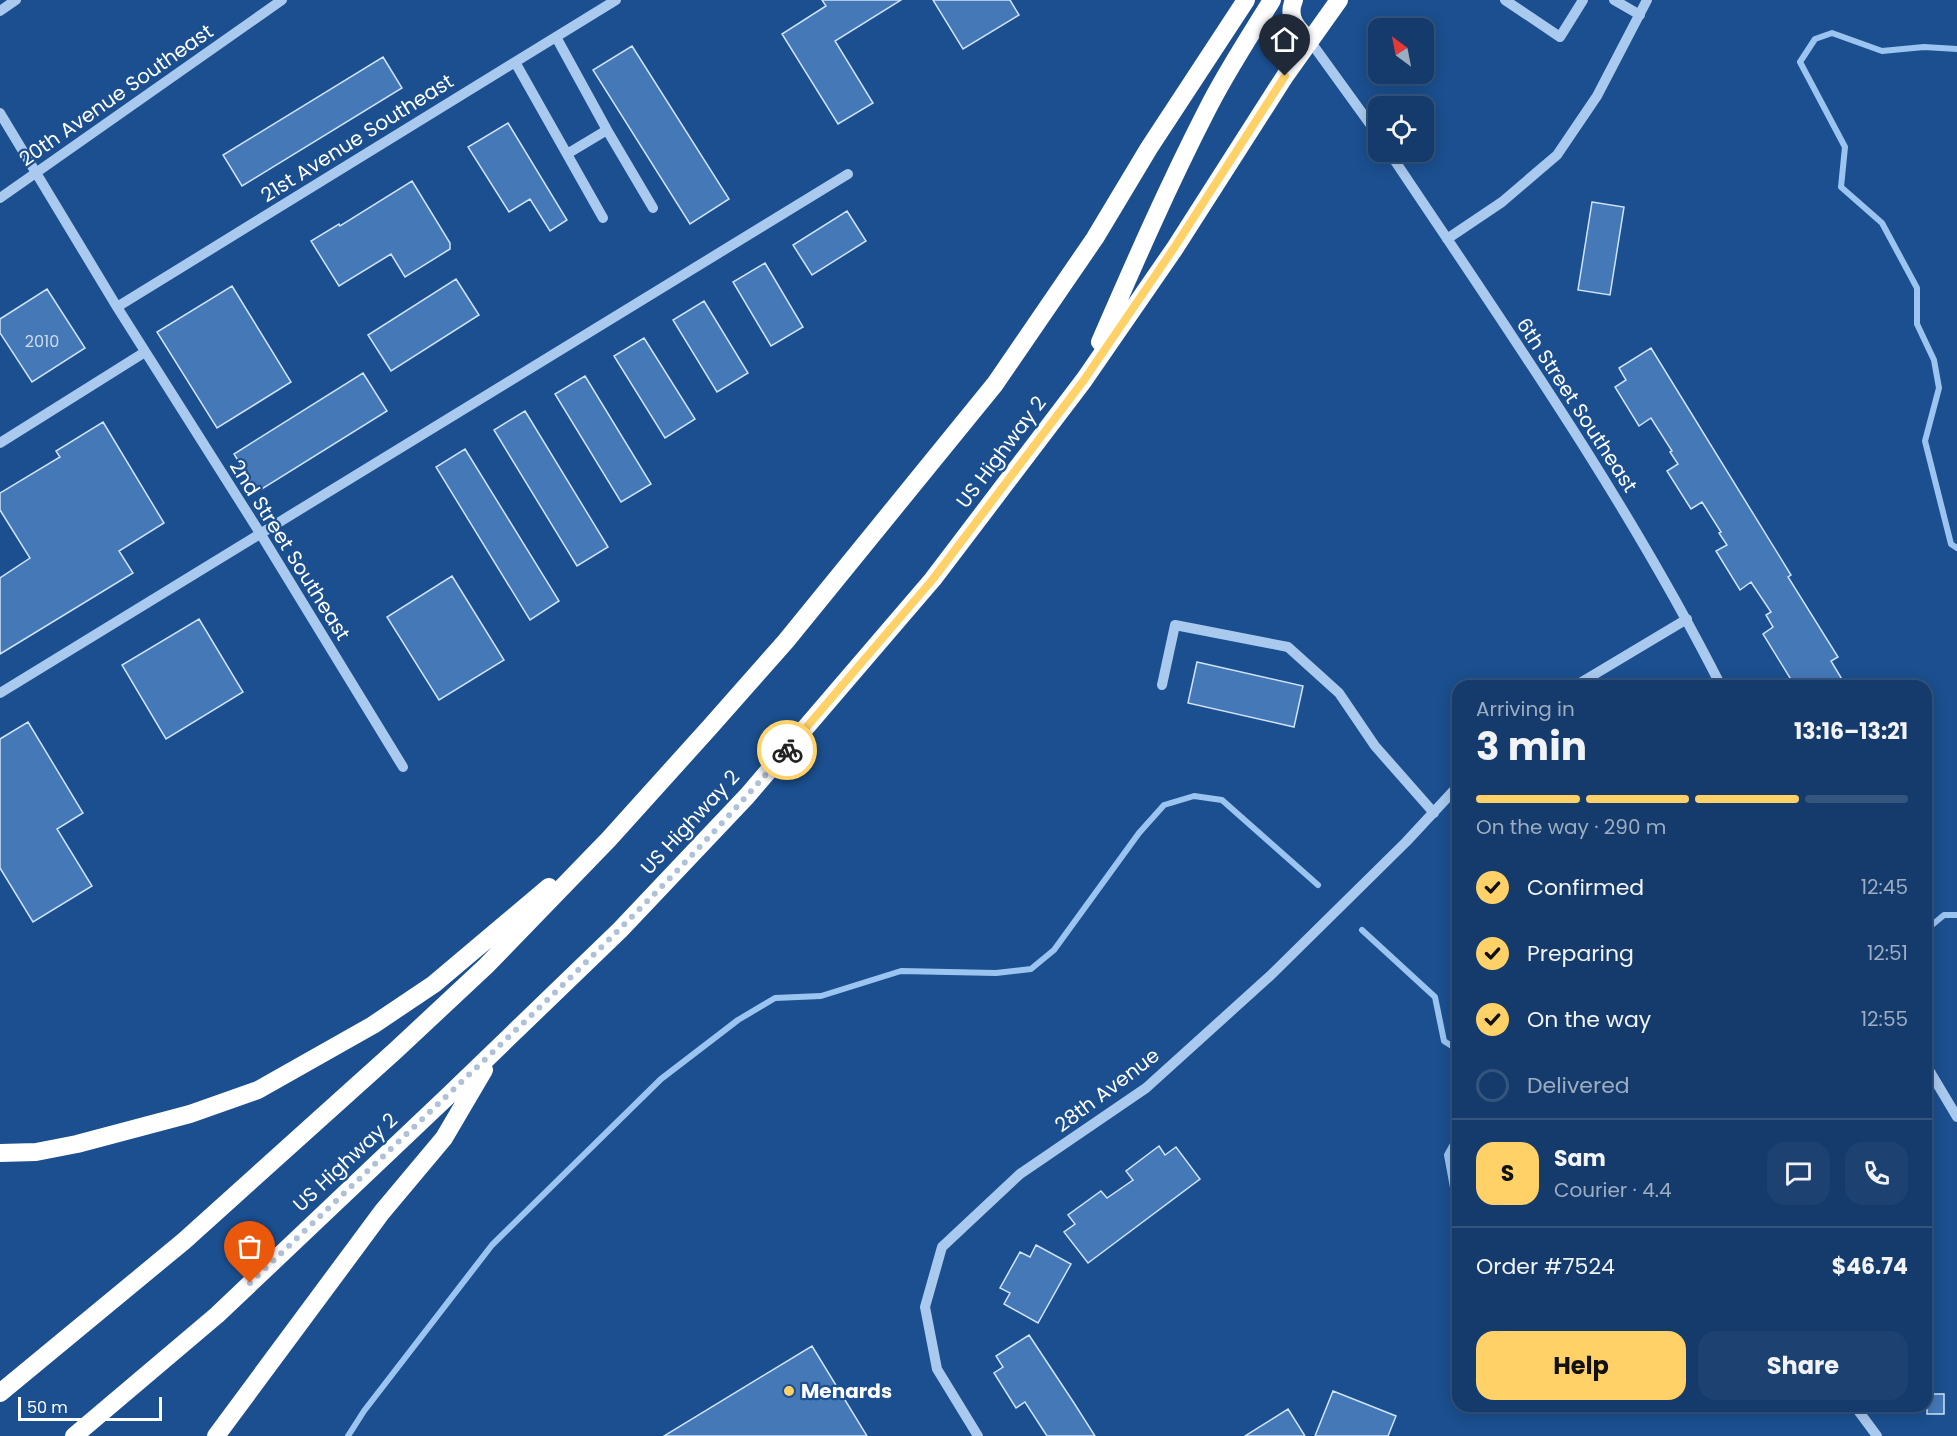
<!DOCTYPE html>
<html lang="en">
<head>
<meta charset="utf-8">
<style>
	body { margin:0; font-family:Poppins,sans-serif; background:#1d4271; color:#f1f3f6; height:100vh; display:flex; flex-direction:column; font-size:22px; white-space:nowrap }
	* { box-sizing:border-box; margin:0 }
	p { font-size:20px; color:#9dadc1 }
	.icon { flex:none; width:33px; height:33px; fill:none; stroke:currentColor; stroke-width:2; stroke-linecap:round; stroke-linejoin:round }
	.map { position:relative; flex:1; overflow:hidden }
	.panel { position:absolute; left:1452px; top:680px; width:480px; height:732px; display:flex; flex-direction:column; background:#143b6b; border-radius:18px; box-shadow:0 3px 15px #0003,0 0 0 2px #33557e }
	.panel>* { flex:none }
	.needle { width:39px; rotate:328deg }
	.controls { position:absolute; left:1368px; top:18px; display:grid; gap:12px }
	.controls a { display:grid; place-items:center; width:66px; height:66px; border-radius:12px; background:#143b6b; box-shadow:0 3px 15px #0003,0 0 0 2px #33557e; font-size:30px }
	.scale { position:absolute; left:18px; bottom:15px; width:144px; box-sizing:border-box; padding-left:6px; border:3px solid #fff; border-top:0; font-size:16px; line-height:21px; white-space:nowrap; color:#fff; -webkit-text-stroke:4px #1b4f8f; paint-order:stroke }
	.pin { position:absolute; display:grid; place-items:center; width:51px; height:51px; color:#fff; margin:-62px -26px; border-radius:50% 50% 50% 0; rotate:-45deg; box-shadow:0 0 6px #0007 }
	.pin .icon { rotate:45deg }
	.courier { position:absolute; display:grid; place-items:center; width:60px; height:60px; margin:-30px; border:4px solid #ffd166; border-radius:50%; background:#fff; color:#222; box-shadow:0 2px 8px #0007 }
	.summary em { font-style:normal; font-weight:700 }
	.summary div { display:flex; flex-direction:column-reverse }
	.summary { display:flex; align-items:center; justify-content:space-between; height:102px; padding:0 24px }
	h1 { font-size:39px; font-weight:700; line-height:45px }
	.bar { display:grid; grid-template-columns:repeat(4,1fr); gap:9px 6px; align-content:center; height:72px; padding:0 24px }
	.bar i { height:8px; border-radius:4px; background:#33557e }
	.bar .active { background:#ffd166 }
	.bar p { grid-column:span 4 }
	.line { display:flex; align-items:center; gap:15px; padding:0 24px; border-top:2px solid #33557e }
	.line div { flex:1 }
	.round { display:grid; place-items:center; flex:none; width:63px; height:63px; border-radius:18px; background:#1d4271 }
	ol { padding:0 24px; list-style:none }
	li { display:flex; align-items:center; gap:18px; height:66px }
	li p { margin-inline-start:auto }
	li .icon { padding:6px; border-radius:50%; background:#ffd166; color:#111; stroke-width:4 }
	li:last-child { color:#9dadc1 }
	li i { width:33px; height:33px; border:3px solid #33557e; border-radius:50% }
	.cta { display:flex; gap:12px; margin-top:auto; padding:12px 24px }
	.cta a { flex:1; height:69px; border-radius:18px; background:#ffd166; color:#111; font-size:24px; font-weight:700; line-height:69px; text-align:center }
	.cta a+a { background:#1d4271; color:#f1f3f6 }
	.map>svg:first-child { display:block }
</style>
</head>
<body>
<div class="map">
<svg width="1957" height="1436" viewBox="0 0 1957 1436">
	<rect width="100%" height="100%" fill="#1b4f8f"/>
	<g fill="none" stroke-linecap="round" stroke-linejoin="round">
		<!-- stream -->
		<path stroke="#9cc4f0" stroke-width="6" d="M1957 49 1924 47 1882 51 1832 33 1815 39 1800 62 1845 147 1841 187 1882 223 1917 288V324L1934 360 1939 388 1925 441 1951 544 1957 548
			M1362 930 1435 997 1444 1041 1458 1050
			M1926 930 1944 915H1957
			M1458 1135 1447 1155 1456 1204V1238L1458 1240
			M348 1436 364 1411 492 1245 661 1079 738 1020 775 998 821 996 901 971 996 973 1031 969 1054 950 1139 833 1164 805 1194 796 1222 800 1318 885"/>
	</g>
	<!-- building -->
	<path fill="#4478b7" stroke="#cfe3fa" stroke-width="1.5" d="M822 0H901L835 41 873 103 838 124 782 34 826 6Z
		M933 0H1010L1019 15 963 49Z
		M632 46 729 199 690 224 593 70Z
		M383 57 402 88 242 186 223 155Z
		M508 123 567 220 550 231 530 199 509 212 468 147Z
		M412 181 450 243V249L405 277 391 254 339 286 311 241 339 224 340 226Z
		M1592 202 1624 207 1610 295 1578 290Z
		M847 211 866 241 812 275 793 245Z
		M765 263 803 327 771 346 733 282Z
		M456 279 479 315 391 371 368 335Z
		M232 286 291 382 217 428 157 332Z
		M47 289 85 348 32 382 0 333V319Z
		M704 301 748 373 717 392 673 320Z
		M644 338 695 419 665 438 614 356Z
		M1651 348 1791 575 1788 577 1838 657 1831 661 1846 686H1795L1763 634 1773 627 1766 615 1771 612 1751 582 1740 590 1716 551 1727 545 1719 533 1721 532 1702 502 1691 509 1667 471 1678 464 1670 452 1672 451 1651 418 1639 426 1615 387 1626 380 1619 368Z
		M363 373 387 411 257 492 234 454Z
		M585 376 651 484 621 502 555 394Z
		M525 411 608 547 577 566 494 430Z
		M103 422 164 523 119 551 133 573 0 654V578L30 558 0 510V493L60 457 56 451Z
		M465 449 559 601 530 620 436 467Z
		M452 576 504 660 439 700 387 617Z
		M199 619 243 692 166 739 122 665Z
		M1197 662 1303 686 1294 727 1188 703Z
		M28 722 83 813 57 829 92 886 33 922 0 868V739Z
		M1159 1146 1165 1155 1176 1147 1200 1179 1088 1263 1064 1232 1075 1224 1068 1215 1101 1191 1107 1198 1133 1180 1126 1171Z
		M1036 1245 1071 1264 1038 1323 1004 1304 1010 1293 1000 1288 1020 1252 1030 1257Z
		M1029 1335 1074 1403 1095 1436H1047L1025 1402 1016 1408 994 1373 1003 1367 996 1356Z
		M812 1346 867 1436H664Z
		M1333 1391 1396 1416 1388 1436H1315Z
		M1927 1394H1944V1414H1927Z
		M1288 1409 1305 1436H1245Z"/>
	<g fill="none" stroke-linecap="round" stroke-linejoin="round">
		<!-- minor -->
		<path stroke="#a9c9ee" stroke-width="10" d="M1505 0 1560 37 1583 0
			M1614 0 1640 15
			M0 11 16 0
			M556 37 607 130 567 154
			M1310 41 1378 135
			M515 62 603 218
			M0 113 117 307 260 533 403 767
			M607 130 653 208
			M1389 152C1505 326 1626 498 1721 686
			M0 198 282 0
			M1447 239 1502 202 1557 155 1597 96 1647 0
			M117 307 616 0
			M0 443 145 352
			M1162 685 1175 625 1288 647 1339 693 1375 746 1434 813
			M1575 686 1687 619
			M0 693 848 174
			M1926 1065 1957 1117
			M1857 1409 1877 1436
			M978 1436 937 1369 925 1307 942 1247 1020 1174 1146 1088 1271 975 1406 842 1458 786"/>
		<!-- highway -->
		<path stroke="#fff" stroke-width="18" d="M1294 0C1286 18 1298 29 1310 41
			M1100 342C1134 264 1168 186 1207 110 1226 72 1250 36 1272 0
			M0 1153 36 1152 77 1144 190 1114 258 1090 373 1025 434 984 549 887
			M0 1393 184 1241 395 1051 486 966 609 839 710 727 786 641 995 384 1095 238 1149 148 1246 0
			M74 1436 217 1315 449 1095 620 930 747 796 933 579 1084 380 1175 248 1285 76 1339 0
			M216 1436 382 1212 444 1138 484 1070"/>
	</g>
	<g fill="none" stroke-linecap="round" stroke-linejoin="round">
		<!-- done -->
		<path stroke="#afc1d8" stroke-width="6" stroke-dasharray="0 10.8" d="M250 1283C347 1190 445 1098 542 1005 627 923 711 839 787 750"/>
		<!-- route -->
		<path stroke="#ffd166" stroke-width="8" d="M787 750 933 579 1084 380 1174 248 1285 76"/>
	</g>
	<!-- markers -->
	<circle fill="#ffd166" stroke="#1b4f8f" stroke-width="2" cx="789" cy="1391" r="6"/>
	<g text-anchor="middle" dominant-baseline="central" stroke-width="4.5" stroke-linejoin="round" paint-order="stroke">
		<!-- number labels -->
		<g font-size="16" fill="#d0dded">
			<text x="42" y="341">2010</text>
		</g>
		<!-- street labels -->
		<g font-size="20" fill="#fff" stroke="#1b4f8f">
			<text transform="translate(116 95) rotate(-35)">20th Avenue Southeast</text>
			<text transform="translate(357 138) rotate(-32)">21st Avenue Southeast</text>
			<text transform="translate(1577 405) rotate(57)">6th Street Southeast</text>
			<text transform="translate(1001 452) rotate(-53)">US Highway 2</text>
			<text transform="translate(290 550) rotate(58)">2nd Street Southeast</text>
			<text transform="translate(690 822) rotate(-47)">US Highway 2</text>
			<text transform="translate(1107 1090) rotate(-37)">28th Avenue</text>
			<text transform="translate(345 1162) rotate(-43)">US Highway 2</text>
		</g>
		<!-- poi labels -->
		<g font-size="20" font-weight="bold" fill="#fff" stroke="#1b4f8f" text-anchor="start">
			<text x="801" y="1391">Menards</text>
		</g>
	</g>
</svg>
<div class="controls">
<a><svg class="needle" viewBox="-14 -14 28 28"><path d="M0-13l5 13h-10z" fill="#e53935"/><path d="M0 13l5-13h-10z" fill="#9dadc1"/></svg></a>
<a><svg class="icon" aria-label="locate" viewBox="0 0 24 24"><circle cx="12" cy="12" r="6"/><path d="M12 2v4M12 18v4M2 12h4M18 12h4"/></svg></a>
</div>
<div class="scale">50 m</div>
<div class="pin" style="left:250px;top:1283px;background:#ea580c"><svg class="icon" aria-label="bag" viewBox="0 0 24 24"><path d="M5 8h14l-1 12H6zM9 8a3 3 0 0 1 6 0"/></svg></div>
<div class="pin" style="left:1285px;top:76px;background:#1f2937"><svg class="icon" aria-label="home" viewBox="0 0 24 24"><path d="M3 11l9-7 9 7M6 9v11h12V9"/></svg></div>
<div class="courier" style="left:787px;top:750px"><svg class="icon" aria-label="bike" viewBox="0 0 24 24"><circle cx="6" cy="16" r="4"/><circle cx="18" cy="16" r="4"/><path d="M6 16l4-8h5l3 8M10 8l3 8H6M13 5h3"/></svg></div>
<section class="panel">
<div class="summary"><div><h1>3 min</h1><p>Arriving in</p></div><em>13:16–13:21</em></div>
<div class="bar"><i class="active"></i><i class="active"></i><i class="active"></i><i></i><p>On the way · 290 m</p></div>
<ol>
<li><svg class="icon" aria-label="check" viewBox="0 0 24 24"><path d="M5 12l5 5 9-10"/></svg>Confirmed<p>12:45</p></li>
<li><svg class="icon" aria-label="check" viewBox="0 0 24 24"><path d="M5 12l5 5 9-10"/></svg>Preparing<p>12:51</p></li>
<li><svg class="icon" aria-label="check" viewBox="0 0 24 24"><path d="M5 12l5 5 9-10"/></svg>On the way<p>12:55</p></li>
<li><i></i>Delivered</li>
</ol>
<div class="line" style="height:108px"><b class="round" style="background:#ffd166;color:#111">S</b><div><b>Sam</b><p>Courier · 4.4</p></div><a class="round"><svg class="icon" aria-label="chat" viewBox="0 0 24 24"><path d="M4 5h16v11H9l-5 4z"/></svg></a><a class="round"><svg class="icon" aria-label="phone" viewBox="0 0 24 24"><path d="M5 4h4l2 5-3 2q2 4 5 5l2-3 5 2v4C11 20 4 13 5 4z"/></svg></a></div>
<div class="line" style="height:78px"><div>Order #7524</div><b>$46.74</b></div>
<div class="cta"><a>Help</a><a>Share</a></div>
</section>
</div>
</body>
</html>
